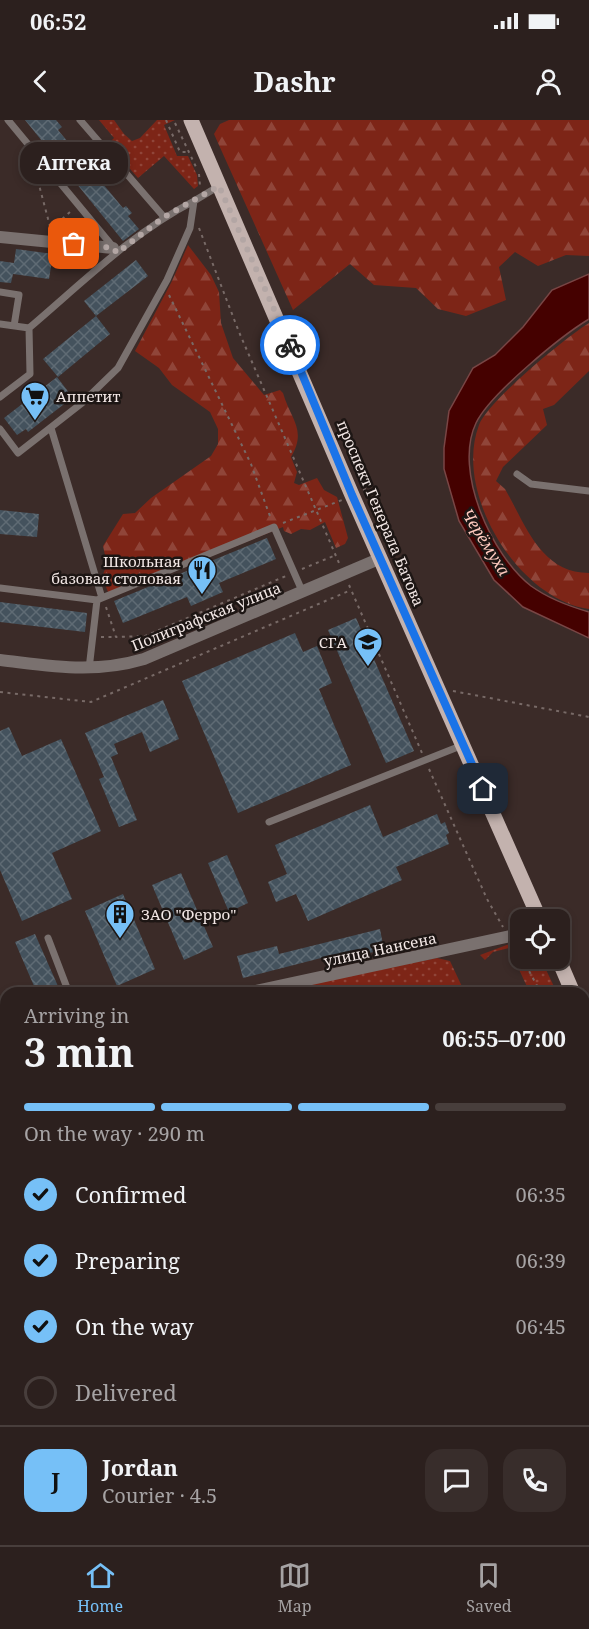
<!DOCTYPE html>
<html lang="en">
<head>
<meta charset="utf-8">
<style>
	body { margin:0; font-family:"Noto Serif",serif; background:#382d2b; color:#f1f3f6; height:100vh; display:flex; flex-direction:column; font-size:22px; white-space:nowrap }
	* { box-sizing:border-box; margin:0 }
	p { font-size:20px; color:#a6a3a4 }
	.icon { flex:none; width:33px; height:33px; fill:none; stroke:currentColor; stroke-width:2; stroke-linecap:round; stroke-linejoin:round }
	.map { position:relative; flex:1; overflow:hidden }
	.sheet { position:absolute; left:0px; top:867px; width:590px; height:558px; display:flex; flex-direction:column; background:#2c201e; border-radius:18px 18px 0 0; box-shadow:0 3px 9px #0003,0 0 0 2px #483e3c }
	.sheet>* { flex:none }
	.fabs { position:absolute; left:510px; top:789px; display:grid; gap:12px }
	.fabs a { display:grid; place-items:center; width:60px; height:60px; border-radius:12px; background:#2c201e; box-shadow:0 3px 9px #0003,0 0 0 2px #483e3c; font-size:30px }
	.pin { position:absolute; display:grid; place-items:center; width:51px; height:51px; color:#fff; margin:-26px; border-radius:12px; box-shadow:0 3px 9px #0006 }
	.courier { position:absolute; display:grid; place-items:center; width:60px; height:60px; margin:-30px; border:4px solid #1a73e8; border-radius:50%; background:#fff; color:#222; box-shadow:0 2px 8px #0007 }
	.bubble { position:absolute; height:42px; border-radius:18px; background:#2c201e; box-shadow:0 3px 9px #0003,0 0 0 2px #483e3c; font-size:20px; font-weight:700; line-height:42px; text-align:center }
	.headline em { font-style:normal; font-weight:700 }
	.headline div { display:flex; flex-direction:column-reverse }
	.headline { display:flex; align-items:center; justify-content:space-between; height:102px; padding:0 24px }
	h1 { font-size:39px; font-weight:700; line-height:45px }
	.bar { display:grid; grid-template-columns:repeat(4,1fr); gap:9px 6px; align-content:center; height:72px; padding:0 24px }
	.bar i { height:8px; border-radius:4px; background:#483e3c }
	.bar .on { background:#76c0f7 }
	.bar p { grid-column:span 4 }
	.line { display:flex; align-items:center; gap:15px; padding:0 24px; border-top:2px solid #483e3c }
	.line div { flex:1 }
	.round { display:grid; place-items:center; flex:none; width:63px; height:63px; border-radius:18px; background:#382d2b }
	ol { padding:0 24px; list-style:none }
	li { display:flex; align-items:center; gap:18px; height:66px }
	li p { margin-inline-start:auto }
	li .icon { padding:6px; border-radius:50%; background:#76c0f7; color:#111; stroke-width:4 }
	li:last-child { color:#a6a3a4 }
	li i { width:33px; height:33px; border:3px solid #483e3c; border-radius:50% }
	.status { display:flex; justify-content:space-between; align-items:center; height:42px; padding:0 30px; background:#2c201e; direction:ltr }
	.status svg { height:16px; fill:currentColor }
	header { display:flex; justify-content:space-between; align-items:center; height:78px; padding:0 24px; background:#2c201e; font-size:27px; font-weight:700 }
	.tab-bar { display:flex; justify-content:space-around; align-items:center; height:84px; border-top:2px solid #483e3c; background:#2c201e; font-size:16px; color:#a6a3a4 }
	.tab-bar a { display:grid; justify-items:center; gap:3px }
	.tab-bar .on { color:#76c0f7 }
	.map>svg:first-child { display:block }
</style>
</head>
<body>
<div class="status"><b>06:52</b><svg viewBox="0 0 49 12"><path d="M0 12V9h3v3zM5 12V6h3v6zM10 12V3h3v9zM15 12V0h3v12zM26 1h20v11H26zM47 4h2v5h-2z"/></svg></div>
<header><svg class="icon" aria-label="back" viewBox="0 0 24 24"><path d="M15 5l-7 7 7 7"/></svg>Dashr<svg class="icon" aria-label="person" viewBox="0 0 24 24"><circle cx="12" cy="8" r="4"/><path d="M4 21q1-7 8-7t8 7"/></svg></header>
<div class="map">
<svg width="589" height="1425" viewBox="0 0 589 1425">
	<defs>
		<pattern id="grass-dots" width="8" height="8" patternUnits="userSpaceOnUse" patternTransform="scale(1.5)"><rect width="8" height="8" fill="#7d2517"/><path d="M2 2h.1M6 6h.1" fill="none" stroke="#904539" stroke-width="1.8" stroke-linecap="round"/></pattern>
		<pattern id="forest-firs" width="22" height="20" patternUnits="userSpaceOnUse" patternTransform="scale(1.5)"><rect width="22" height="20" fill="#7d2517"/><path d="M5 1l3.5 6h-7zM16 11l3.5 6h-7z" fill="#904539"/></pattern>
		<pattern id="building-cross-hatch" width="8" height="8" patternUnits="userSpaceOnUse" patternTransform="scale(1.5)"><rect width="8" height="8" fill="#44525d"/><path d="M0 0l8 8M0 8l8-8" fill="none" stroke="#5f6b74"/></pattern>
	</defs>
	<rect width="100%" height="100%" fill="#3b2b28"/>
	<!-- grass -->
	<path fill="url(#grass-dots)" d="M99 0H114L124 14 132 21 140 18 157 0H175L164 5 177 36H188L197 55 198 66 194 69 164 36 138 58 108 24 114 18Z
		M520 820V838L541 839 557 873H530L509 828 493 832 485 840 480 835Z
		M437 838 450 841 465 873H261Z
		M6 926V1255H0V927Z
		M584 938 589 945V1131L584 1133Z"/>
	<!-- forest -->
	<path fill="url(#forest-firs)" d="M229 0H589V136L566 135 538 146 515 132 499 147 506 180 466 196 438 189 416 168 374 165 350 144 293 190 214 14 220 4Z
		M188 125 211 155 219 172 221 203 233 238 264 275 280 270 283 273C291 300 307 310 291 337L297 352 294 363 299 365 317 358 324 370 337 377 348 418 345 424 336 428 325 402 310 410 301 409 291 414 284 411 283 407 110 477 102 457 107 444 103 426 123 394 135 393 151 378 211 336 218 324V309L210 292 172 265 159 248 135 231 172 161Z
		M589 203V251L554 285 543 289 547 305 503 347 496 361 505 369C525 403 540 453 589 453V489C518 479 453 373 479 305 487 282 566 217 589 203Z"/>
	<!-- water -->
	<path fill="#450100" stroke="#794645" stroke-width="1.5" d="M589 154V199C561 216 490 274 476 303 453 351 492 436 531 466 549 479 568 486 589 492V518L523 487 494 460 459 401 444 349V328L449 291 473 248 495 235 523 207 552 170Z"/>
	<!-- building -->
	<path fill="url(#building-cross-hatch)" d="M25 0H56L62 7 58 10 123 88 126 86 132 93 128 96 139 109 123 121Z
		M16 129 53 134 49 159 13 154 11 163 0 162V141L14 143Z
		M136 140 148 156 96 196 84 181Z
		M96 196 110 214 58 257 43 239Z
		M57 257 70 274 66 278 68 281 28 312 26 309 17 315 4 298Z
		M0 390 39 394 37 417 0 414Z
		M267 418 276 439 219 463 223 472 191 486 187 477 123 503 114 481Z
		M0 482 87 493 85 512 0 502Z
		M356 498 414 631 386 643 328 510Z
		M295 513 303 532 317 526 332 563 319 569 351 645 238 693 182 561Z
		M163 580 179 619 150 632 142 612 114 624 118 634 111 637 137 700 119 707 99 659 104 657 85 613Z
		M9 607 22 636 61 619 101 711 52 733 72 779 22 801 0 750V611Z
		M370 685 383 717 437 694 441 704 445 702 449 713 446 715 449 724 396 747 402 760 308 801 296 774 276 782 268 762 287 754 275 725Z
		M227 735 248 783 229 792 208 743Z
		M181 753 213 827 184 840 152 765Z
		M123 774 155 849 117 866 85 791Z
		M380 809 384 830 339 839 340 844 327 847 325 837 243 858 237 836 277 826 279 834Z
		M35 814 61 873H37L15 822Z"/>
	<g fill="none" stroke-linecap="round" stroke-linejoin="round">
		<!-- path -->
		<path stroke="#786a67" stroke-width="2" stroke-dasharray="3 4.5" stroke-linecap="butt" d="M166 0 180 32H188
			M175 3 197 49
			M34 46 51 110
			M199 54 200 66
			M199 108 239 212 339 443
			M51 109 71 91
			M169 175 251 344 271 399
			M343 301 369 368 363 370
			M283 403 342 380
			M302 449 336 435
			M349 465 422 633
			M106 487 116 517 145 516 286 456
			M101 517H116
			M453 571 589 597
			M0 572 91 582 351 470
			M429 649 487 779 503 807
			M515 827 520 836
			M522 838 541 873
			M584 1020 589 1038
			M584 1111 589 1104
			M0 1374H6
			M500 1419 546 1425"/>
		<!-- lane -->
		<path stroke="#7a716f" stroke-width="7" d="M8 0 114 128
			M80 0 164 97
			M0 172 19 175 14 206
			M0 204 29 208C82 163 132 113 194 81
			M0 277 30 254 29 208
			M51 308 102 478
			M0 309 18 333 82 283 118 248 167 160 190 108 194 81 219 66
			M517 354 531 364 589 371
			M0 468 97 480 89 549
			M97 480 274 407 303 473
			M269 702 463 625
			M48 818 69 873
			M0 1331H6
			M169 1425 170 1419
			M479 1425 481 1419"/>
		<!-- street -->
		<path stroke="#7a716f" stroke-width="12" d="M0 117 113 128
			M0 540C52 546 93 554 144 539L381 438
			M246 873 520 814
			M0 923 6 922
			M584 1139 589 1138
			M0 1260H6"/>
		<!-- secondary -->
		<path stroke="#a39693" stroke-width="12" d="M0 1392 6 1393
			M292 1419 358 1425"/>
		<!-- primary -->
		<path stroke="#c3b2ae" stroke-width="15" d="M191 0 352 375 540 800
			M558 838 573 873
			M584 896 589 908"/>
	</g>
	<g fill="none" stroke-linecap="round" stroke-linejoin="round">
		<!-- done -->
		<path stroke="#b3a6a4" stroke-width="6" stroke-dasharray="0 10.8" d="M74 124 113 128 117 133 164 97 219 66 290 225"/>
		<!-- route -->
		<path stroke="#1a73e8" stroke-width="8" d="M290 225 352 375 483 669"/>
	</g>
	<!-- icons -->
	<defs>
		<g id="supermarket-pin" transform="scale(1.5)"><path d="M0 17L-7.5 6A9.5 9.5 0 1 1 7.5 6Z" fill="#76c0f7" stroke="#1d1614"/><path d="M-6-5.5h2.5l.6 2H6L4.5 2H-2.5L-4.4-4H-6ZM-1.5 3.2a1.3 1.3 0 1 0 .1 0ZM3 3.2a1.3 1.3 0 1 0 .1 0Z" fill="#111"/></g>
		<g id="restaurant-pin" transform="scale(1.5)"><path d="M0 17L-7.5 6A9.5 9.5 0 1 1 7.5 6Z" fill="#76c0f7" stroke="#1d1614"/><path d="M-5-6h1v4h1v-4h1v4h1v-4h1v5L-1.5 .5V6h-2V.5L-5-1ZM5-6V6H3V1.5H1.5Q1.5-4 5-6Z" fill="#111"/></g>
		<g id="university-pin" transform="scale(1.5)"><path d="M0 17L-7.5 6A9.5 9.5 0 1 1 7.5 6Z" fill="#76c0f7" stroke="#1d1614"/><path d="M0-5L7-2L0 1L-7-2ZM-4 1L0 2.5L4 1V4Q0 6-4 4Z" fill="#111"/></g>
		<g id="building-pin" transform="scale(1.5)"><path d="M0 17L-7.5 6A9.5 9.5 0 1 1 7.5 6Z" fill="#76c0f7" stroke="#1d1614"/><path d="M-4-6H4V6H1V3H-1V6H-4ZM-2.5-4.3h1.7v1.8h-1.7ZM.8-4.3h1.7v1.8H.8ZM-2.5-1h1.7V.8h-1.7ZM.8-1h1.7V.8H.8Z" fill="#111"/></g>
	</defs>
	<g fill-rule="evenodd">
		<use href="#supermarket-pin" x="35" y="276"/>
		<use href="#restaurant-pin" x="202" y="450"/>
		<use href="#university-pin" x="368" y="522"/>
		<use href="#building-pin" x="120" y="794"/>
	</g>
	<g text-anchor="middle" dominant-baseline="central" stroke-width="5" stroke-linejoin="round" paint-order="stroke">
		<!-- poi labels -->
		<g font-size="15" fill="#f3e8e6" stroke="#1d1614" text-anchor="start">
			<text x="56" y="276">Аппетит</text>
			<text x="181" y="441" text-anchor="end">Школьная<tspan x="181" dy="17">базовая столовая</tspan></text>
			<text x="347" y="522" text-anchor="end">СГА</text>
			<text x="141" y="794">ЗАО "Ферро"</text>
		</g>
		<!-- street labels -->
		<g font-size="15" fill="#f3e8e6" stroke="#1d1614">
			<text transform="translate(381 393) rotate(67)">проспект Генерала Батова</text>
			<text transform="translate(206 496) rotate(-22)">Полиграфская улица</text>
			<text transform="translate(380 829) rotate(-12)">улица Нансена</text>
		</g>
		<!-- water labels -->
		<g font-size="16" font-style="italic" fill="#ffcabf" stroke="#1d1614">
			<text transform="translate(486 422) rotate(58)">Черёмуха</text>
		</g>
	</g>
</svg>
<div class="fabs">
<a><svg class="icon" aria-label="locate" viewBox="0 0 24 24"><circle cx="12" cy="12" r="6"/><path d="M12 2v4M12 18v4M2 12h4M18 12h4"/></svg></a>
</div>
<div class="pin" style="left:74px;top:124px;background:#ea580c"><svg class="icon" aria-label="bag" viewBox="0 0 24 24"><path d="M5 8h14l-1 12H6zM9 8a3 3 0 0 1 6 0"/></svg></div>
<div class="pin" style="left:483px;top:669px;background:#1f2937"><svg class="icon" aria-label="home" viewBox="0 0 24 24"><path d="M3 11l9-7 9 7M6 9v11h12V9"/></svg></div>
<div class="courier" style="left:290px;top:225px"><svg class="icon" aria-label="bike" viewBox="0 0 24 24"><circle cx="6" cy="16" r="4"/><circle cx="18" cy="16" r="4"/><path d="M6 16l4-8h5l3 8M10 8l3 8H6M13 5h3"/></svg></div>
<div class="bubble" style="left:20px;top:22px;width:108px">Аптека</div>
<section class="sheet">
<div class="headline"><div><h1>3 min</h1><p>Arriving in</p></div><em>06:55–07:00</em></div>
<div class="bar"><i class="on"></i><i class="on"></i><i class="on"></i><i></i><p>On the way · 290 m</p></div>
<ol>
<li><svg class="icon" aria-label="check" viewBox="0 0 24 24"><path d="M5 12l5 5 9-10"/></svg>Confirmed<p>06:35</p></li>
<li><svg class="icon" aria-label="check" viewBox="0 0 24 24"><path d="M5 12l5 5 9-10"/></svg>Preparing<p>06:39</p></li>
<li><svg class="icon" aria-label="check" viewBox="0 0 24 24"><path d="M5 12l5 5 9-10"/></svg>On the way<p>06:45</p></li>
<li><i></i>Delivered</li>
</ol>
<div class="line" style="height:108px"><b class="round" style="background:#76c0f7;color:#111">J</b><div><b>Jordan</b><p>Courier · 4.5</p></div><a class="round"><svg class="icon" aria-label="chat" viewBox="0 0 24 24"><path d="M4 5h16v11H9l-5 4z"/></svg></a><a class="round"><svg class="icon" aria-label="phone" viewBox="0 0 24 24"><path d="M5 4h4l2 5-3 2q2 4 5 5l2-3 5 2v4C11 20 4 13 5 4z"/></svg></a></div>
</section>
</div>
<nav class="tab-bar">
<a class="on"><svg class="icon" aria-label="home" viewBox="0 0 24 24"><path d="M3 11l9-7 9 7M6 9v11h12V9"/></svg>Home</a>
<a><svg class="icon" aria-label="map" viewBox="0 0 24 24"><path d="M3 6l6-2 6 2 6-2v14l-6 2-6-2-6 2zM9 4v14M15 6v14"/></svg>Map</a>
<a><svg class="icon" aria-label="saved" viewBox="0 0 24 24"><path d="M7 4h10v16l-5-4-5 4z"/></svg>Saved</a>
</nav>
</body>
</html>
